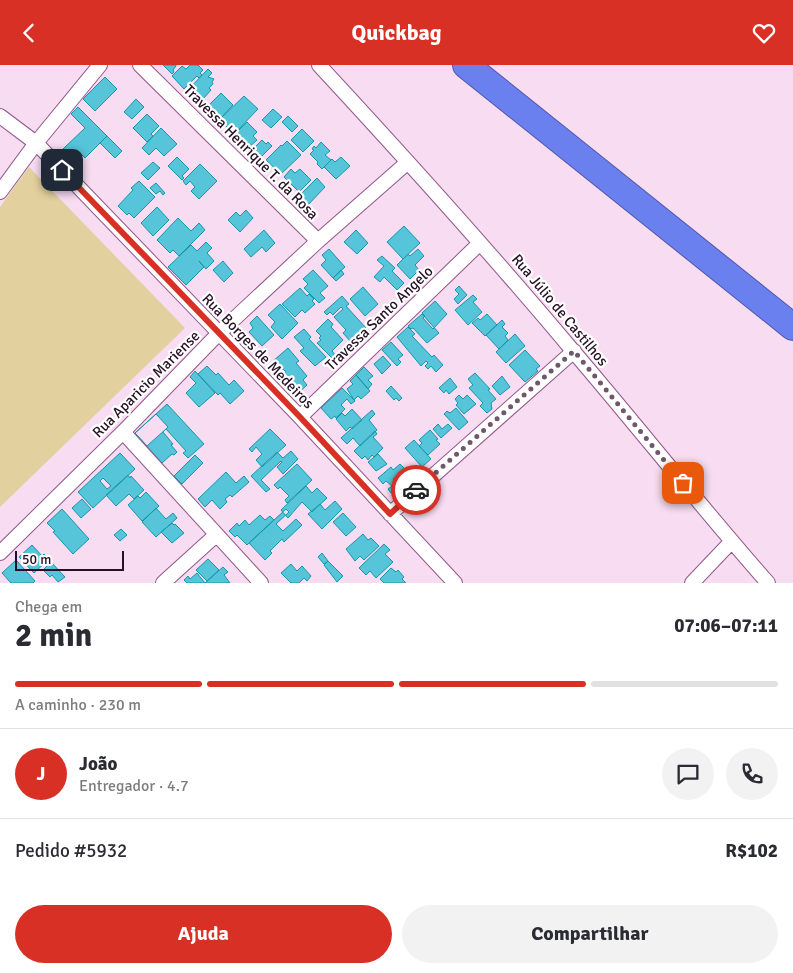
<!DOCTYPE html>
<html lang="pt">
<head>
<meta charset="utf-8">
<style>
	body { margin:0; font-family:Signika,sans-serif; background:#f2f2f3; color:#2b2b33; height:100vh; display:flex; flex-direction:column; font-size:19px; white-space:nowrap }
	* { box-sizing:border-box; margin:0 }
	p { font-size:16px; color:#7c7c81 }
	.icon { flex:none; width:28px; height:28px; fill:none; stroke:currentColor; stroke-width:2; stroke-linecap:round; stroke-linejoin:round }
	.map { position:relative; height:518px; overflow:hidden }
	.panel { display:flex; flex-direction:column; background:#fff; flex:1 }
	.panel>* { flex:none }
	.scale { position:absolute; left:15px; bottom:12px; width:109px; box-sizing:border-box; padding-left:5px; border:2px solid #270f24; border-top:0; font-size:14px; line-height:18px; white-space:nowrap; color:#270f24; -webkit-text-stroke:4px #fff; paint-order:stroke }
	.pin { position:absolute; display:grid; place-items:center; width:42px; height:42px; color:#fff; margin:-21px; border-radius:10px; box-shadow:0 2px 8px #0006 }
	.courier { position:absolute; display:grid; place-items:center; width:50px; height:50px; margin:-25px; border:4px solid #d93025; border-radius:50%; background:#fff; color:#222; box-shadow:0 1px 6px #0007 }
	.summary em { font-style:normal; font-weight:700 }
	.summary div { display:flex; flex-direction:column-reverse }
	.summary { display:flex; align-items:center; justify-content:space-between; height:85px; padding:0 15px }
	h1 { font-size:32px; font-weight:700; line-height:38px }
	.bar { display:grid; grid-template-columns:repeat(4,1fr); gap:8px 5px; align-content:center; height:60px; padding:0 15px }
	.bar i { height:6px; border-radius:4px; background:#e1e1e2 }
	.bar .selected { background:#d93025 }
	.bar p { grid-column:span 4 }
	.line { display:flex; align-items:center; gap:12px; padding:0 15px; border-top:1px solid #e1e1e2 }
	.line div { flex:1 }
	.round { display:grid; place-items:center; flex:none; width:52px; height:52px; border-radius:26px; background:#f2f2f3 }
	.primary-button { display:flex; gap:10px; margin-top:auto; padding:10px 15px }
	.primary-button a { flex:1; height:58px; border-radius:30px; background:#d93025; color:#fff; font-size:20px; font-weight:700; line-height:58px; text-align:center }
	.primary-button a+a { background:#f2f2f3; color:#2b2b33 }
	header { display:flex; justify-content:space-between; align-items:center; height:65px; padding:0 15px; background:#d93025; color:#fff; font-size:22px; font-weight:700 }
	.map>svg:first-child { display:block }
</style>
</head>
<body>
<header><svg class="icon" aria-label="back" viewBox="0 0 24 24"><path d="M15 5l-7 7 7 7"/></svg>Quickbag<svg class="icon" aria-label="heart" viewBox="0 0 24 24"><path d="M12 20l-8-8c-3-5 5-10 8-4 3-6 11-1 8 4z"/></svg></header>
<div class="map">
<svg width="793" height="518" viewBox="0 0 793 518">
	<rect width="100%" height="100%" fill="#f7dcf2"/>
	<!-- green -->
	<path fill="#e2d19e" d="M29 102 185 263 0 442V142Z"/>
	<!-- building -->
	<path fill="#56c5da" stroke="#1496ab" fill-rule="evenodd" d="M163 0H176V1L173 5 174 7 172 9Z
		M190 0H198L203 5 200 8 202 10 199 13 197 11 184 24 172 11 182 1 186 4Z
		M208 4 212 8 208 12 214 14 212 17 213 19 209 23 211 25 203 34 205 36 200 41 191 32 189 34 184 29Z
		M105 12 117 24 95 46 83 34Z
		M221 28 233 40 219 55 207 42Z
		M244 31 258 44 236 67 230 61 228 63 219 55Z
		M136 34 144 42 132 54 124 47Z
		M78 42 107 71 85 93 80 88 74 95 63 84 85 63 71 49Z
		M273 44 282 52 271 63 262 55Z
		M147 49 159 61 151 69 153 71 147 77 133 63Z
		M288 51 298 61 292 67 282 57Z
		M247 57 257 67 253 71 257 75 249 82 235 69Z
		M161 63 177 79 164 91 156 83 149 90 142 83Z
		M302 64 314 76 303 87 291 75Z
		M107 71 122 86 115 93 100 78Z
		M262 75 266 79 268 77 272 81 257 96 249 88Z
		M287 76 301 90 281 109 266 95 281 80 282 81Z
		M321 77 330 86 325 90 331 95 322 104 317 99 318 97 310 89 314 85 312 84 314 81 316 83Z
		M177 92 189 104 182 111 184 113 182 115 168 101Z
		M341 92 350 101 336 114 324 102 332 94 335 97Z
		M153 97 160 103 148 115 141 108Z
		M200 99 217 116 199 134 191 126 195 122 190 116 186 120 183 116Z
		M291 104 295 108 300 104 311 115 299 127 284 112Z
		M317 113 325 122 307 141 298 132Z
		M139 116 155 132 134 153 129 148 127 150 118 141 133 125 131 123Z
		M156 118 165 128 163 130 160 126 156 129 150 123Z
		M157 142 169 155 153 171 141 158Z
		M246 145 253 153 240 167 228 155 236 147 240 151Z
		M178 153 191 166 199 158 205 165 179 191 173 185 170 188 157 175Z
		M404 161 420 178 403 194 387 177Z
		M264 165 275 178 266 187 262 182 251 192 244 184Z
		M356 165 368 178 357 189 344 177Z
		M206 177 212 183 207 188 214 196 206 204 199 196 204 202 186 220 168 202 191 180 197 186Z
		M329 184 345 202 333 213 321 200 326 195 322 190Z
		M418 184 424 191 415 200 419 205 410 214 397 200 408 189 410 191Z
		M382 191 395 203 392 206 404 218 397 225 384 212 380 217 374 212 384 201 377 195Z
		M223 196 233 208 224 217 213 205Z
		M313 205 328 221 320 228 325 233 319 238 304 223 308 219 303 214Z
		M341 205 344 209 336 216 333 213Z
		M459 221 467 230 458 239 454 234 459 229 455 225Z
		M363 222 378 239 365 251 350 234Z
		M300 223 307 231 309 229 314 234 312 236 315 239 305 248 302 245 295 252 282 239Z
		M473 230 477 234 473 237 482 247 468 260 455 245Z
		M342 231 349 239 346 241 366 263 351 277 343 268 346 265 334 252 343 244 341 242 333 250 330 247 327 250 324 247Z
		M435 236 447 249 433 264 423 253 425 251 422 248Z
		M280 239 298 258 282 274 271 262 275 257 268 250Z
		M422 249 439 268 427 278 413 263 411 264 408 261Z
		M487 249 497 260 485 271 472 258 478 253 480 255Z
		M257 251 274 270 262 281 249 267 253 263 250 258Z
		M328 254 333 259 331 262 343 275 332 286 336 291 333 294 317 278 321 275 319 273 321 271 316 266Z
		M502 255 505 259 502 262 508 268 505 271 508 275 499 284 486 270Z
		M408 262 415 269 412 271 432 292 434 290 443 300 436 307 431 301 428 304 425 301 428 298 426 296 421 301 397 272Z
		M304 264 311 272 309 274 326 292 315 301 300 286 304 283 294 272Z
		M515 269 525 281 506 298 496 287Z
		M391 277 403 290 398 294 401 297 397 301 382 285Z
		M288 283 299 296 296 298 307 311 303 315 307 320 296 330 292 325 295 322 283 309 286 307 283 304 281 306 273 296Z
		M525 285 540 301 536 304 538 306 525 317 509 300Z
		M383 291 391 300 382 309 374 299Z
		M207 301 216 310 218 308 229 320 234 315 244 326 230 339 220 328 218 330 198 309Z
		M364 302 373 311 368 315 372 319 368 324 356 310Z
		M195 306 215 328 199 342 186 328 196 318 190 312Z
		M475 308 490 324 488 325 496 334 491 338 492 344 487 348 480 341 483 338 469 323 473 320 468 314Z
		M356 310 370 326 361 334 358 331 354 335 347 324 353 319 350 316Z
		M502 311 510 322 500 330 492 321Z
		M450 313 457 322 449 329 446 325 444 328 439 323Z
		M391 321 402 333 399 336 396 333 394 335 386 326Z
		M342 323 355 336 351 339 347 334 341 340 345 344 336 353 335 351 331 354 321 343Z
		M459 330 463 334 467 330 476 339 464 349 456 340 458 338 455 334Z
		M167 339 204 379 188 393 183 388 186 386 166 364 147 381 135 368Z
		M456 343 468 357 459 365 444 349 447 346 450 348Z
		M352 344 362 355 352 364 350 362 346 366 336 354 342 348 345 351Z
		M372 345 375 349 369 355 377 365 360 381 353 373 347 379 341 373Z
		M156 349 168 362 163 367 173 379 171 380 177 387 174 390 172 389 162 398 135 368Z
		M438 359 442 364 448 359 452 363 441 373 433 364Z
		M270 364 286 380 262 402 256 395 262 389 256 382 252 387 249 384Z
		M430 365 438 374 436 375 440 379 428 390 419 381 422 378 419 375Z
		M375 366 377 369 373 372 383 383 374 392 372 390 368 395 365 391 362 394 354 386Z
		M414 375 431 394 422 402 405 383Z
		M291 386 298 394 283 409 277 402 282 397 281 396 261 415 270 424 266 427 251 411 277 387 283 393Z
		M120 388 135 404 93 443 78 427ZM103 413 111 421 107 424 100 416Z
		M378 389 387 399 376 406 368 397Z
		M195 390 203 398 182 419 174 411Z
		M297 399 312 415 287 438 285 435 289 431 280 422 278 424 274 420Z
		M400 399 405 404 393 414 399 421 391 428 388 424 392 421 386 416 383 419 378 413 391 402 393 405Z
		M226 407 236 418 244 411 249 417 232 432 230 430 225 434 227 437 220 444 212 435 205 442 198 434Z
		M128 410 130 413 131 411 144 425 134 434 129 429 116 441 106 430Z
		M306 421 312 428 317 423 327 433 312 447 302 437 288 453 281 445Z
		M146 427 159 441 142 456 128 440 138 431 140 433Z
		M82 434 91 444 81 453 72 443Z
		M335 436 342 444 322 464 308 449 320 439 325 445Z
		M156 443 166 454 173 448 177 453 156 472 142 457Z
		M62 444 89 474 73 489 53 467 55 466 47 458Z
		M286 444 289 447 276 459 283 466 296 454 302 460 284 477 282 474 270 486 272 488 265 495 249 478Z
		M343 448 356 462 346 471 333 457Z
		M260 450 265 455 270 451 274 455 247 480 237 470 235 472 229 466 237 458 239 461 245 455 249 460Z
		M172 458 174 460 175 459 184 468 172 478 161 467Z
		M121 464 127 470 120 476 114 470Z
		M363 469 368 475 371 473 379 481 364 495 360 491 355 496 346 484Z
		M384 479 390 485 385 489 393 497 376 513 370 506 366 510 359 503Z
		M32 480 42 491 44 489 49 494 34 508 19 492Z
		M322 488 328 496 324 499 318 492Z
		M208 494 219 505 207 516 196 505Z
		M16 495 35 516 33 518H11L2 508Z
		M328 496 343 511 337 517 324 500Z
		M51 497 65 512 58 517 52 510 50 512 43 505Z
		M291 499 297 506 302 501 311 511 307 516 304 513 299 518H291L281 508Z
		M223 502 228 507 224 510 230 518H205Z
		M391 503 396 507 398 505 404 512 402 514 406 518H384L380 514Z
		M197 508 205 518H187L184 515 188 511 190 514Z"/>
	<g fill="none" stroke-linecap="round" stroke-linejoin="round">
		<!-- street casing -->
		<g stroke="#915688" stroke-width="16">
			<path id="street" d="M140 0 318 176
				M319 0C406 94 491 188 573 286 639 363 701 442 768 518
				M0 51 36 78 300 352 455 518
				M0 127 36 78 100 0
				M300 352 480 178
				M123 367 261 518
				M390 449 574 286
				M0 488 123 367 219 268 318 176 408 97
				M163 518 216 470
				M692 518 731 477"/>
		</g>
		<!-- highway casing -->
		<g stroke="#5358a7" stroke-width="28">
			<path id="highway" d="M466 0 793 262"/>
		</g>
		<!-- street -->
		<use href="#street" stroke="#fff" stroke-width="14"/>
		<!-- highway -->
		<use href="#highway" stroke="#6a80ee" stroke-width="26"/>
	</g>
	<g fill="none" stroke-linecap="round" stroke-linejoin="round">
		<!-- done -->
		<path stroke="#70576c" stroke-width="5" stroke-dasharray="0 9" d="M416 425 574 286 683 418"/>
		<!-- route -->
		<path stroke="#d93025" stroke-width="6" d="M62 105 300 352 390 449 416 425"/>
	</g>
	<g text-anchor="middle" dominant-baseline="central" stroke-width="4.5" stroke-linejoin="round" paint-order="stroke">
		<!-- street labels -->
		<g font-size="15" fill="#270f24" stroke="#fff">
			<text transform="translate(251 87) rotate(45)">Travessa Henrique T. da Rosa</text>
			<text transform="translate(560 245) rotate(50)">Rua Júlio de Castilhos</text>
			<text transform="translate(379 253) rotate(-44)">Travessa Santo Angelo</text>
			<text transform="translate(258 286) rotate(46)">Rua Borges de Medeiros</text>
			<text transform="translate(146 319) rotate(-45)">Rua Aparicio Mariense</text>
		</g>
	</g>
</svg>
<div class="scale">50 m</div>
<div class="pin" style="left:683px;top:418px;background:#ea580c"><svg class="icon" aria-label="bag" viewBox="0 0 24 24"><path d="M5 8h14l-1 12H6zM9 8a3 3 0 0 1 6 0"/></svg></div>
<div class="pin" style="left:62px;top:105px;background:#1f2937"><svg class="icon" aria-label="home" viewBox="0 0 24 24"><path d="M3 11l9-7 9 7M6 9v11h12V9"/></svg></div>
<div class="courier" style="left:416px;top:425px"><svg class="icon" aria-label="car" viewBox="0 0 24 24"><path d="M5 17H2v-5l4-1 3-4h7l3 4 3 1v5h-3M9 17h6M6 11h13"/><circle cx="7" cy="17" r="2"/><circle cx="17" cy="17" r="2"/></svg></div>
</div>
<section class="panel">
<div class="summary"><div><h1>2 min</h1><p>Chega em</p></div><em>07:06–07:11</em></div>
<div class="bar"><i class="selected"></i><i class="selected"></i><i class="selected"></i><i></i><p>A caminho · 230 m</p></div>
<div class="line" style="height:90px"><b class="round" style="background:#d93025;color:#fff">J</b><div><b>João</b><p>Entregador · 4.7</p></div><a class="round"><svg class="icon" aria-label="chat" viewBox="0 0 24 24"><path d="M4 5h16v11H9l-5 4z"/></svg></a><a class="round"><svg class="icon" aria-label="phone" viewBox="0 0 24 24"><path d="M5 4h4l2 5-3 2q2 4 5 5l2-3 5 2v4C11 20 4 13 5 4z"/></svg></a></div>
<div class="line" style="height:65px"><div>Pedido #5932</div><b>R$102</b></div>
<div class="primary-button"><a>Ajuda</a><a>Compartilhar</a></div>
</section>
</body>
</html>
